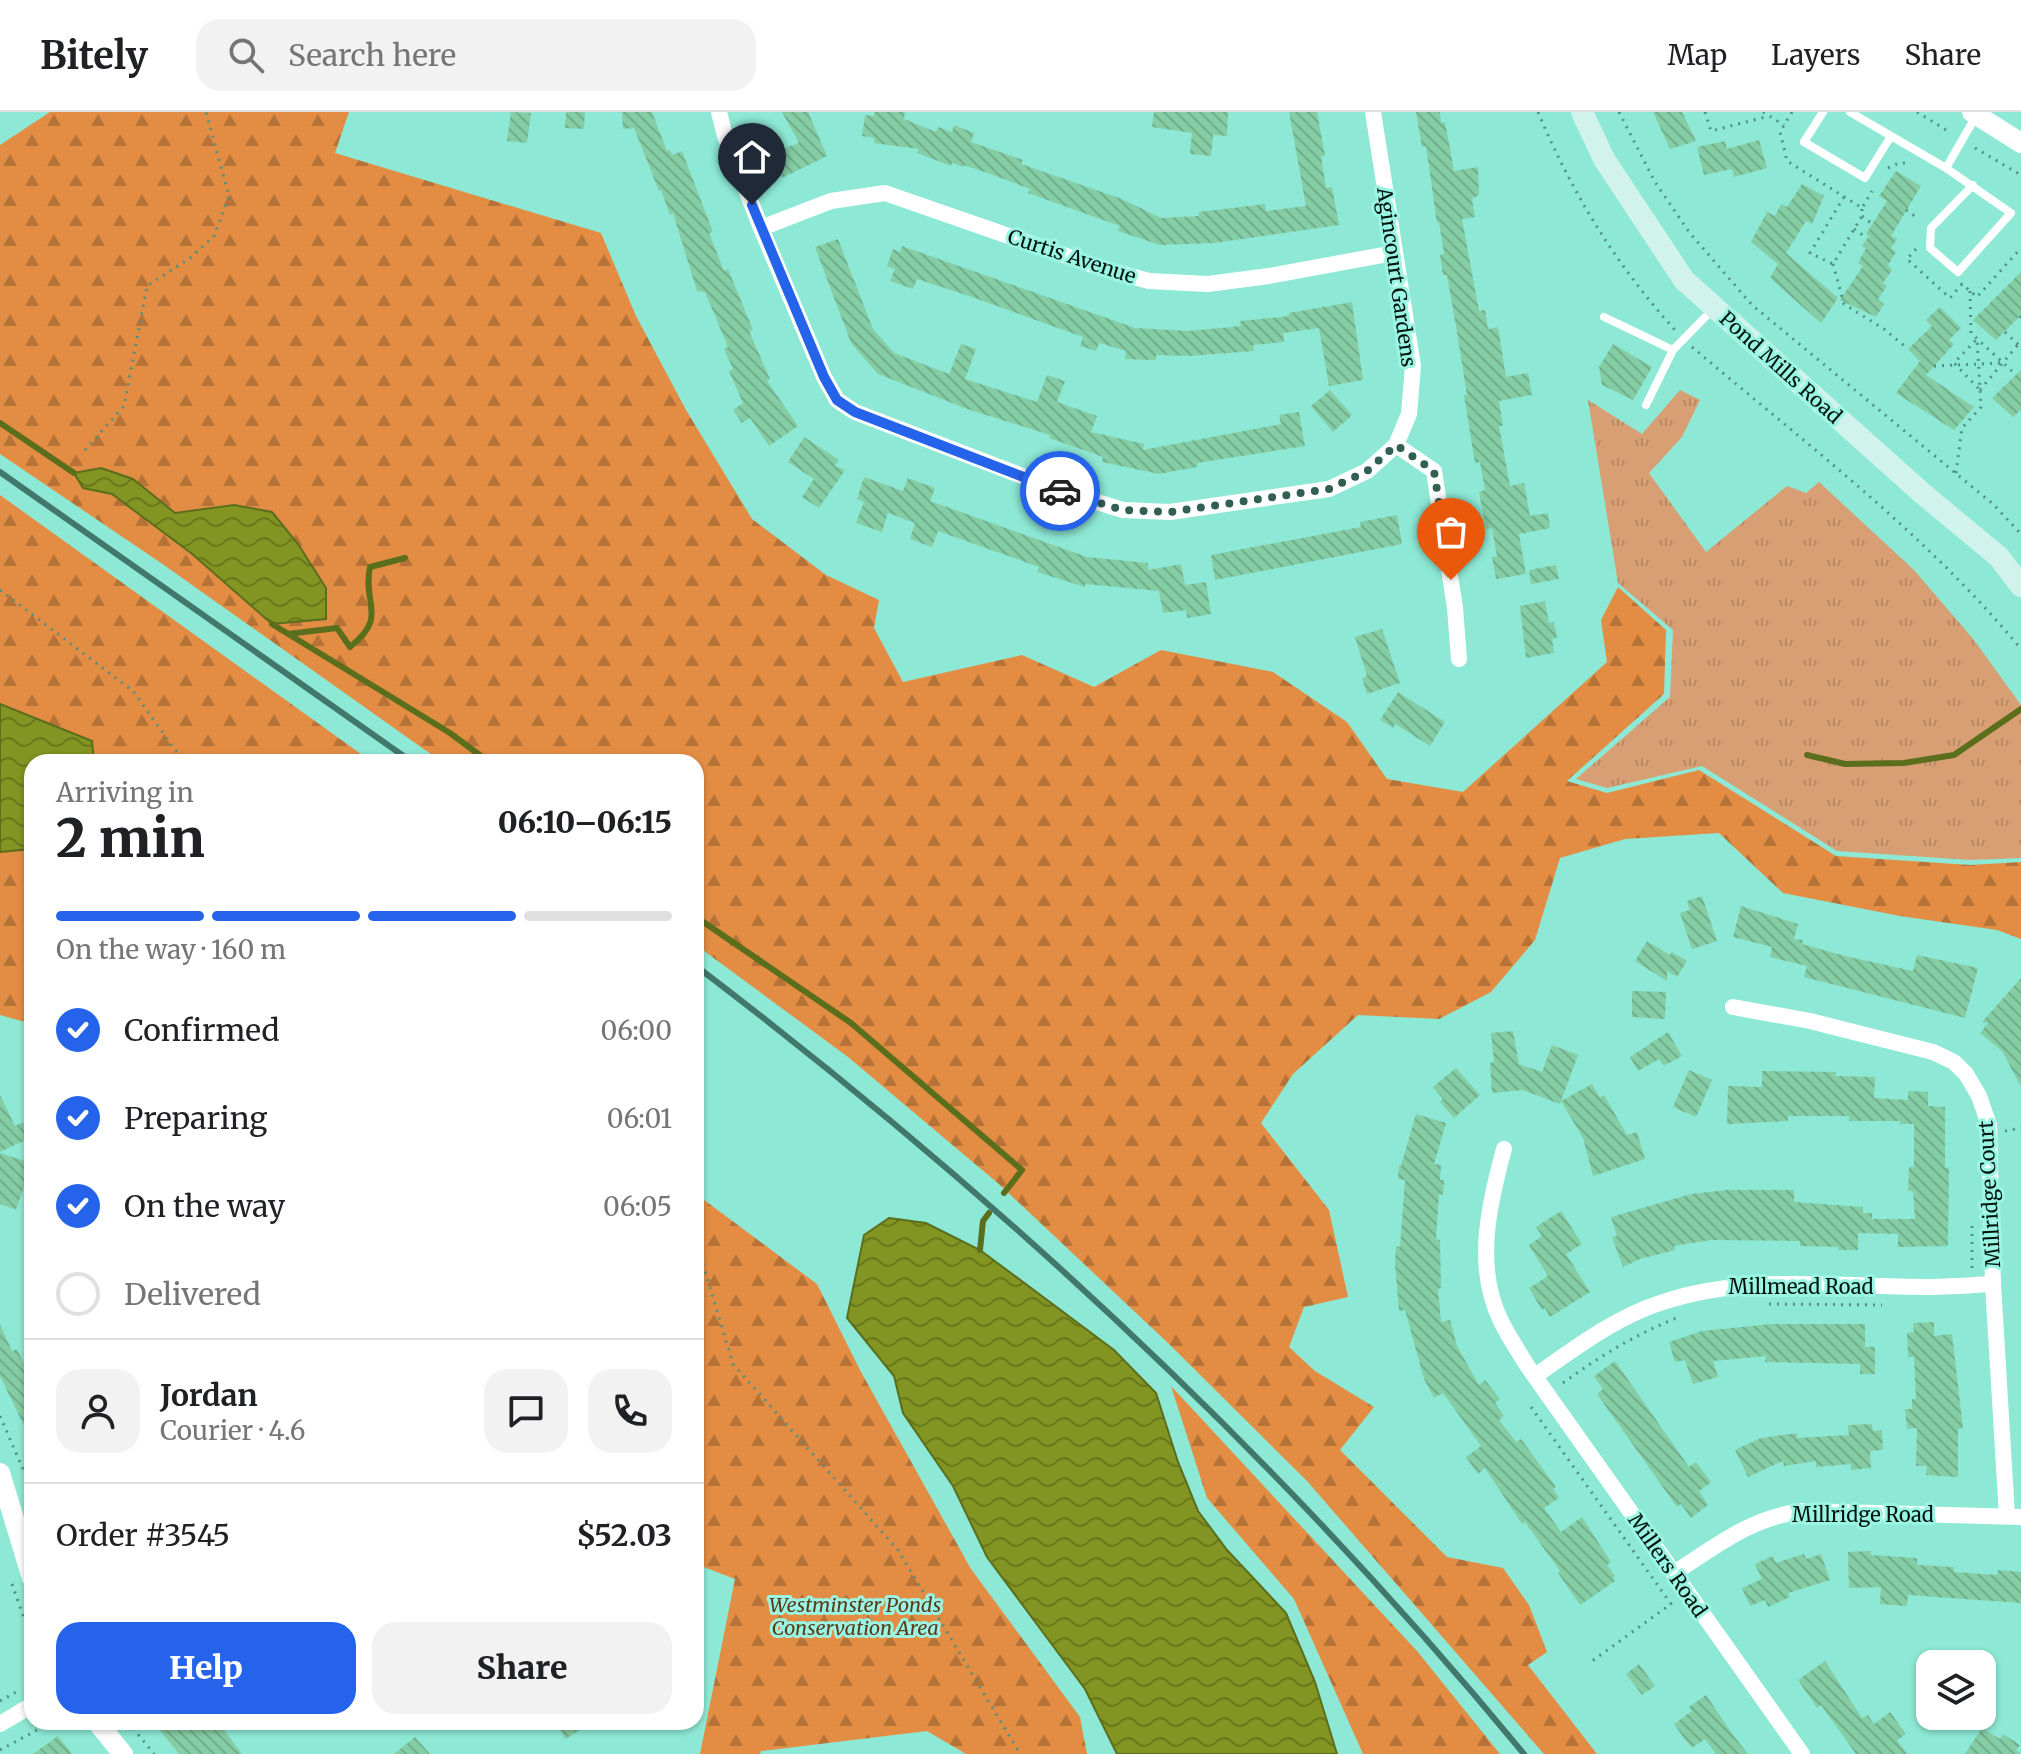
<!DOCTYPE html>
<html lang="en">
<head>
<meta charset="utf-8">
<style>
	body { margin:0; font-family:Merriweather,serif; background:#f2f2f2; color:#202124; height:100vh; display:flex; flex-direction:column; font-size:30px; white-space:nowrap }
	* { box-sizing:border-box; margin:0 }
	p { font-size:26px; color:#757577 }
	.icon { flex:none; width:44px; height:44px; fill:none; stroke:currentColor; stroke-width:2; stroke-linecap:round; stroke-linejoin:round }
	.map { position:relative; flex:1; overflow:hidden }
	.panel { position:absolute; left:24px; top:642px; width:680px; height:976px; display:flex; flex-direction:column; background:#fff; border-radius:24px; box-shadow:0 2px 6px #0004 }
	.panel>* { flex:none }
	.controls { position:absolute; left:1916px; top:1538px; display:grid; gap:16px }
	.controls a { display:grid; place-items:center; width:80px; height:80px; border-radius:16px; background:#fff; box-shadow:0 2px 6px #0004; font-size:40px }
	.pin { position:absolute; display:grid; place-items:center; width:68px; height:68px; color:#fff; margin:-82px -34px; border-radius:50% 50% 50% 0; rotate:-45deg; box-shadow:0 0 8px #0007 }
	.pin .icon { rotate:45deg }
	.courier { position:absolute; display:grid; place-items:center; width:80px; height:80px; margin:-40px; border:6px solid #2563eb; border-radius:50%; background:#fff; color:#222; box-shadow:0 2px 10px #0007 }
	.summary em { font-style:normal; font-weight:800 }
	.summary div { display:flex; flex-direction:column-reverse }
	.summary { display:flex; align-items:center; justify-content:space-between; height:136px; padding:0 32px }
	h1 { font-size:52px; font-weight:800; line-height:60px }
	.bar { display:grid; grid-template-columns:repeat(4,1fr); gap:12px 8px; align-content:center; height:96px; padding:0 32px }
	.bar i { height:10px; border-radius:6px; background:#e0e0e0 }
	.bar .on { background:#2563eb }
	.bar p { grid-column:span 4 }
	.line { display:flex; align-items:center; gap:20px; padding:0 32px; border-top:2px solid #e0e0e0 }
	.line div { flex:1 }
	.round { display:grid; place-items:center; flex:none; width:84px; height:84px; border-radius:24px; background:#f2f2f2 }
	ol { padding:0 32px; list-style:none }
	li { display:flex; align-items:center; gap:24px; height:88px }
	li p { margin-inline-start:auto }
	li .icon { padding:8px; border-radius:50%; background:#2563eb; color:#fff; stroke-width:4 }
	li:last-child { color:#757577 }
	li i { width:44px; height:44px; border:4px solid #e0e0e0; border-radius:50% }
	.action { display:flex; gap:16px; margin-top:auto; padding:16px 32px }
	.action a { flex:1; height:92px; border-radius:24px; background:#2563eb; color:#fff; font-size:32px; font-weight:800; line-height:92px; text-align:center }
	.action a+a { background:#f2f2f2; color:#202124 }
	header { display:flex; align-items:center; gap:48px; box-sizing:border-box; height:112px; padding:0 40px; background:#fff; border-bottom:2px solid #e0e0e0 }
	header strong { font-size:38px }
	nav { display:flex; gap:44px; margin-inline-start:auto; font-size:28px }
	.search { width:560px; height:72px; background:#f2f2f2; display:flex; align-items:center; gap:20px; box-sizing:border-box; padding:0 28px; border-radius:24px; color:#757577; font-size:30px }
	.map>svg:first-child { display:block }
</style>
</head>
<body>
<header>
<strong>Bitely</strong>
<div class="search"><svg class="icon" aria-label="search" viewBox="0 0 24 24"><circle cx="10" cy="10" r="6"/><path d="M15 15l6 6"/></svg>Search here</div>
<nav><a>Map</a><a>Layers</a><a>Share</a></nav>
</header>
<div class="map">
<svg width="2021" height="1642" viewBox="0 0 2021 1642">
	<defs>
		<pattern id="grass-tufts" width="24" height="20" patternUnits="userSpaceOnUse" patternTransform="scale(2)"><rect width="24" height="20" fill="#d89f74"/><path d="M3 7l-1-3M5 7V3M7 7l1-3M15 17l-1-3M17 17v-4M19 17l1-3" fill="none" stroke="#b88863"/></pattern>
		<pattern id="forest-firs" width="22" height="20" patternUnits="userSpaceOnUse" patternTransform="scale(2)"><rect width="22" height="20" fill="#e38d44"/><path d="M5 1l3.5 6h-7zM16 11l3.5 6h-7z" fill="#b67237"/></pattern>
		<pattern id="water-waves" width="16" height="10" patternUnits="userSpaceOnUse" patternTransform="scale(2)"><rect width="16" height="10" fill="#829421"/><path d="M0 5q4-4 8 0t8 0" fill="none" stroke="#68781b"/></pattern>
		<pattern id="building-back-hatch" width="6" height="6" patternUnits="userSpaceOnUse" patternTransform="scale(2)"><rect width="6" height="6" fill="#85cda5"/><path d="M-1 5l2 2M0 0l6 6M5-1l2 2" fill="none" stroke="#71af8d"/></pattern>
	</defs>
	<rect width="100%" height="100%" fill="#8de9d5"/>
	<!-- grass -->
	<path fill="url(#grass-tufts)" d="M1680 278 1700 288 1682 325 1649 361 1706 440 1787 374 1806 381 1819 370 1914 458 1974 528 2021 593V746L1970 748 1837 739 1702 654 1607 676 1576 667 1670 585 1673 518 1618 471 1588 288 1642 322Z"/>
	<!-- forest -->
	<path fill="url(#forest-firs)" d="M50 0H349L335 41 601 121 636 204 686 298 752 407 826 463 879 488 874 516 903 570 1022 543 1094 575 1161 538 1273 560 1347 610 1387 667 1463 680 1607 550 1601 508 1618 475 1666 518 1664 582 1567 669 1607 681 1699 658 1836 744 1970 753 2021 750V827L1997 818 1900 804 1783 781 1719 721 1625 727 1560 746 1535 828 1491 880 1439 907 1358 903 1293 962 1261 1011 1329 1098 1348 1185 1304 1195 1289 1235 1315 1259 1374 1295 1340 1338 1447 1445 1503 1456 1529 1493 1547 1540 1528 1553 1597 1642H1544L1307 1369 1168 1231 1000 1073 848 945 696 833V650H442L161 451 0 342V33Z
		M0 383 372 650H32V912L0 903Z
		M696 1082 817 1172 861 1260 971 1457 1080 1605 1087 1642H966L927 1619 761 1639 760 1642H700L735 1467 696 1452Z
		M1171 1274 1417 1539 1500 1642H1363L1294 1487 1207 1386Z"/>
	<!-- water -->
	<path fill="url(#water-waves)" stroke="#5b6e1c" stroke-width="2" d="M101 356 133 367 175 401 234 393 272 400 298 432 326 476V507L272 512 191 441 112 382 83 376 74 361Z
		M0 592 92 629 94 650H32V737L0 740Z
		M889 1106 926 1111 980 1138 1114 1238 1156 1281 1178 1350 1198 1399 1227 1438 1286 1501 1315 1570 1337 1642H1117L1085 1577 987 1445 953 1374 903 1301 894 1264 847 1206 864 1123Z"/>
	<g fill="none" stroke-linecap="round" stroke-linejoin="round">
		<!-- stream -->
		<path stroke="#5b6e1c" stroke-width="6" d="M0 311 74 361
			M272 512 450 621 489 650
			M288 522 337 516 350 535C389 504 362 493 370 455L405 446
			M1807 643 1845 652 1904 651 1954 643 2021 597
			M696 805 851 911 1022 1058 1004 1081
			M980 1138 983 1109 989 1101"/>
	</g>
	<!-- building -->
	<path fill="url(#building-back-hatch)" d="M511 0 531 1 527 31 507 29Z
		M566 0H585L584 17 565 16Z
		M622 0H652L667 39 670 38 672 43 682 39 713 120 709 121 724 159 728 157 753 218 749 219 770 267 767 269 798 314 769 334 750 306 742 311 733 298 743 291 729 259 733 257 724 237 728 235 705 180 697 179 673 101 670 103 661 78 659 79 634 16 623 17Z
		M782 0H808L827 44 782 66 771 41 799 31Z
		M874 0H905L904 7 936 20 938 15 952 20 954 13 974 21 971 30 1023 48 1021 52 1122 87 1161 106 1199 104V100L1265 92 1266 99 1306 94 1289 0H1317L1325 44H1321L1326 76 1332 75 1339 113 1214 131 1160 133 1118 119 1120 114 1028 81 1030 77 996 64 964 53 963 55 952 51 951 54 917 41 919 37 874 31V26L862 24 865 3 874 4Z
		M1154 0H1228L1227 24 1213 23 1211 44 1190 42 1192 21 1152 15Z
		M1416 0H1440L1441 11 1445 10 1454 59 1478 55 1479 83 1472 87 1475 105 1462 107 1479 199 1485 198 1488 217 1498 215 1506 265 1528 261 1532 283 1499 289 1503 314H1499L1510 374 1524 371 1530 404 1548 401 1550 416 1519 422 1526 462 1496 467 1492 445H1497L1492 416 1486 417 1479 380 1485 378 1480 350 1475 351 1471 327 1464 283H1467L1456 214 1447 163H1443L1440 143 1444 142 1439 110 1437 111 1426 34 1422 35Z
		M1653 0H1682L1696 29 1670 37Z
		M1759 28 1767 56 1734 65 1732 57 1704 63 1697 35 1725 29 1727 37Z
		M1896 59 1921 74 1891 124 1897 127 1891 136 1896 140 1888 153 1892 158 1883 171 1887 174 1878 187 1884 192 1876 205 1840 188 1863 154 1858 151 1866 136 1862 134 1869 124 1866 122 1887 89 1879 84Z
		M1802 72 1824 84 1812 112 1806 109 1786 141 1838 186 1821 211 1770 166 1778 152 1751 130 1767 100 1775 104 1781 92 1787 95Z
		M838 127 873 217 894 241 949 262 961 232 976 237 965 267 1037 290 1047 263 1065 269 1057 290 1097 304 1091 320 1144 332 1143 338 1281 312 1279 303 1299 300 1305 334 1197 351V355L1159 362 1102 350 1103 345 1049 326 1050 323 967 297 878 262 851 231 815 135Z
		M902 134 1135 216 1190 219 1241 214 1240 209 1289 204V201L1352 190 1363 268 1329 274 1319 216 1283 221 1284 230 1253 233 1254 239 1190 244 1156 243V248L1125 247 1126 239 1099 231 1096 239 1080 234 1083 225 969 184 917 167 913 177 890 169 895 157 887 154 893 137 900 140Z
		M2021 160V203L1996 228 1973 208Z
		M1940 195 1961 216 1949 228 1954 232 1926 263 1974 295 1954 318 1896 281 1920 249 1908 237 1932 214 1926 208Z
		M1613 232 1652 255 1633 288 1602 273 1599 255Z
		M2021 258V298L2013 305 1992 286Z
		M1330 278 1352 303 1333 320 1311 294Z
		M804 325 839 348 835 354 845 358 819 396 802 385 814 367 788 350Z
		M864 365 903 379 908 366 935 376 930 389 1087 445 1148 451V458L1181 452 1185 473 1206 470 1211 502 1187 506 1186 498 1163 501 1159 479 1085 472V475L1037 460 1039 455 938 419 932 435 910 427 915 411 888 401 882 420 856 411 864 390 857 387Z
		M1397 403 1402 432 1215 468 1211 443 1361 415 1360 410Z
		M1556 453 1559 467 1531 472 1529 458Z
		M1545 489 1549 511 1554 510 1557 526 1552 527 1554 541 1526 546 1520 494Z
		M1382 517 1400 571 1367 582 1362 566 1367 564 1355 525Z
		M1398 580 1445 610 1430 634 1395 612 1393 616 1380 608Z
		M1702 784 1717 829 1692 837 1680 801 1690 798 1687 789Z
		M1741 794 1798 812 1794 827 1803 828 1802 832 1845 844 1913 859 1917 843 1978 856 1965 906 1804 865 1807 854 1770 845 1772 835 1733 825Z
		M1647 829 1670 843 1672 840 1687 849 1677 865 1667 859V869L1635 849Z
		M2021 866V975L2002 939 1980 921 1988 911 1982 910Z
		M1632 879 1666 880 1665 907 1632 905Z
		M1513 919 1519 952 1542 960 1552 933 1578 943 1560 992 1523 978 1492 981 1490 951 1494 950 1491 921Z
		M1668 920 1682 944 1664 954 1659 947 1638 959 1630 945Z
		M1456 956 1480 983 1454 1006 1440 990 1443 987 1433 975Z
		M1689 958 1712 968 1696 1005 1673 995Z
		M1762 959 1836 960 1835 964 1875 965 1874 986 1908 988V979L1928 980V994L1945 995V1056H1949L1948 1134 1898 1135V1122L1858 1121V1138H1838V1135L1800 1134V1129L1711 1128 1674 1134 1675 1138 1640 1147 1623 1155 1612 1125 1617 1124 1611 1105 1691 1082 1727 1078H1794V1090L1863 1095V1101H1872V1107H1915L1913 1079H1908L1909 1055H1914V1012H1900V1009H1849V1004H1788V1009L1727 1012 1728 974 1762 975Z
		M1592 972 1600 985 1604 983 1627 1023 1637 1020 1645 1047 1593 1064 1583 1026 1561 989Z
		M0 983 15 1014 23 1010 30 1026 0 1040Z
		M1416 1002 1446 1011 1434 1052 1441 1053 1440 1068H1444L1443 1083 1439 1082 1436 1127 1440 1128 1441 1176 1438 1177 1441 1210 1450 1208 1457 1234 1479 1273 1485 1268 1500 1287 1495 1291 1504 1304 1499 1308 1516 1330 1521 1327 1556 1375 1553 1377 1559 1386 1544 1396 1561 1420 1582 1405 1611 1450 1607 1453 1615 1464 1613 1466 1615 1469 1580 1493 1558 1461 1560 1459 1525 1410 1522 1412 1485 1356 1478 1362 1466 1345 1481 1334 1443 1281 1434 1286 1424 1267 1405 1198 1399 1199 1395 1152 1396 1134 1400 1135 1405 1068 1398 1067 1399 1054H1401Z
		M0 1041 32 1051 16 1098 0 1092Z
		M1561 1099 1582 1132 1566 1142 1590 1180 1550 1205 1545 1196 1542 1198 1529 1176 1548 1164 1529 1133 1542 1124 1536 1115Z
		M1934 1210V1224L1952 1222 1963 1316 1958 1317V1365L1926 1363 1927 1354H1916L1917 1316 1907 1317 1905 1297H1912V1287H1916L1914 1245H1908L1907 1221 1914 1220 1913 1211Z
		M0 1212 12 1239 17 1237 32 1268V1330L0 1264Z
		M1771 1212H1865V1235H1875V1262H1860V1252L1765 1250 1766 1244 1713 1249 1718 1265 1693 1272 1685 1248 1675 1250 1669 1230 1702 1219Z
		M1615 1249 1689 1355 1696 1350 1711 1370 1699 1379 1708 1393 1691 1406 1681 1392 1677 1395 1597 1282 1603 1277 1594 1264Z
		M1872 1312 1873 1319 1882 1318 1883 1338 1870 1339 1871 1356 1851 1358V1352L1816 1355V1349L1784 1354 1783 1349 1748 1365 1735 1338 1761 1326 1797 1321V1326L1849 1323 1848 1313Z
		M1871 1439V1443L1917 1446V1453L1954 1455V1460L1997 1463 1998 1458 2021 1460V1491L1908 1483 1907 1494 1880 1492 1881 1475 1849 1476 1848 1440Z
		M1804 1442 1806 1447 1821 1442 1830 1468 1788 1481 1790 1485 1768 1495 1765 1488 1750 1494 1742 1476 1762 1467 1755 1452 1773 1444 1776 1451Z
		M1825 1549 1862 1606 1868 1603 1874 1612 1890 1600 1906 1622 1897 1628 1907 1642H1856L1821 1593 1817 1596 1798 1568Z
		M1639 1552 1655 1574 1642 1583 1626 1562Z
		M1706 1583 1733 1623 1748 1642H1716L1705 1627 1692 1636 1686 1629 1674 1612 1692 1599 1689 1595Z
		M153 1610H218L242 1642H179Z
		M556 1610H594L565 1627Z
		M1982 1616 2000 1627 2003 1622 2020 1633 2016 1638 2021 1642H1965Z
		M58 1624 72 1642H33Z
		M415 1625 430 1642H394Z"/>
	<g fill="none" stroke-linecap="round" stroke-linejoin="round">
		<!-- path -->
		<path stroke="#529082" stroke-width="3" stroke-dasharray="2 6" stroke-linecap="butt" d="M1538 0C1572 81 1616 153 1675 218
			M1619 0 1655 70 1689 120 1752 193 1993 392 2021 422
			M1705 0 1711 19 1769 4
			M1763 0 1784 13
			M1792 0 1780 20 1787 49 1862 96 1872 79
			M1917 0 1951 21
			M1975 36 2021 63
			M1888 56 1899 51H1911
			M1844 85 1810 141 1833 152 1862 104V96
			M1906 98 1919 107
			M1862 104 1872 112
			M1854 117 1867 126
			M1916 137 1907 147 1950 186 1962 172 1977 185 2021 136
			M1833 152 1844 192 1884 217 1908 237
			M1970 179 1971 221 2016 263
			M2020 204 2021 206
			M2005 220 2021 235
			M1692 235C1805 331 1926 422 2021 537
			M1934 254 2002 251
			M1980 278 2021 229
			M85 338 124 294 147 174 190 146 214 124 229 84 206 0
			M1956 361 1962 316 1981 295 1977 227 1954 251 1980 278
			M0 478 133 579 184 650
			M2005 1019 2021 1016
			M696 1129 733 1252 898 1438 1020 1642
			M1972 1156V1108
			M1769 1192 1882 1193
			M1563 1271C1600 1244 1636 1222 1679 1205
			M1531 1295 1671 1492 1588 1552
			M0 1304 32 1378
			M12 1472 32 1529
			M25 1576 32 1572
			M0 1589 18 1579
			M128 1610 154 1642
			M0 1638 52 1610"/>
		<!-- service -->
		<path stroke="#fff" stroke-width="8" d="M1823 0 1804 30 1865 66 1891 24
			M1850 0 1946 56 1976 4
			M1946 56 2011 101 1958 160 1930 136 1931 116 1973 73
			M1604 205 1673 238
			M1646 293 1673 238 1714 196"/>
		<!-- minor -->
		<path stroke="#fff" stroke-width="16" d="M719 0 725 24 761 116 824 265 837 288 855 300 1064 380 1123 398 1170 400 1329 377 1367 359 1396 333 1409 302 1413 254 1373 0
			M761 116 831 89 885 81 1101 156 1149 169 1208 172 1269 164 1394 141
			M1396 333 1434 359 1455 496 1459 547
			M1733 895 1810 909 1933 940 1954 950 1966 962 1979 984 1989 1013 1993 1172 2007 1404
			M1504 1037C1489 1092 1474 1155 1501 1209 1508 1224 1518 1238 1526 1252L1802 1642
			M1535 1264C1574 1237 1614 1206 1660 1191 1748 1161 1836 1175 1926 1175 1948 1175 1971 1173 1993 1172
			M1674 1461C1718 1433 1750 1406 1802 1399L2021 1405
			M0 1612 32 1593"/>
		<!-- tertiary -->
		<path stroke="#fff" stroke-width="20" d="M1972 0 2021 31
			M0 1361 32 1466
			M97 1610 123 1642"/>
		<!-- secondary -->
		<path stroke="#d2f3ec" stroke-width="22" d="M1582 0 1604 47 1684 168 1922 381 1999 445 2021 474"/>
		<!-- rail -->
		<path stroke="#42776b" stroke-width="6" d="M0 360 412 650
			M696 854C1000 1085 1281 1347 1524 1642"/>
	</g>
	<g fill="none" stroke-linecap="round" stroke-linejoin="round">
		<!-- done -->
		<path stroke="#315f54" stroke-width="8" stroke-dasharray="0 14.4" d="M1060 379 1123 398 1170 400 1329 377 1367 359 1396 333 1434 359 1451 468"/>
		<!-- route -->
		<path stroke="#2563eb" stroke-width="10" d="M752 93 824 265 837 288 855 300 1060 379"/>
	</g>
	<g text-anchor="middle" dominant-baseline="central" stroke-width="6" stroke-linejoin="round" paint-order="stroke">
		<!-- street labels -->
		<g font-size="20" fill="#00140f" stroke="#9af6e2">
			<text transform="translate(1072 144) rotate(18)">Curtis Avenue</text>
			<text transform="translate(1397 165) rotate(82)">Agincourt Gardens</text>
			<text transform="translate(1781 255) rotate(42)">Pond Mills Road</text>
			<text transform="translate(1989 1082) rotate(-93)">Millridge Court</text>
			<text x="1801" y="1174">Millmead Road</text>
			<text x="1863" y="1402">Millridge Road</text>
			<text transform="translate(1668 1453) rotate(55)">Millers Road</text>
		</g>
		<!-- park labels -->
		<g font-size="20" font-style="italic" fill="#5d391c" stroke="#9af6e2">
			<text x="855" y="1492">Westminster Ponds<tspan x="855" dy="23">Conservation Area</tspan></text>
		</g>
	</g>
</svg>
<div class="controls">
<a><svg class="icon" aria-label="layers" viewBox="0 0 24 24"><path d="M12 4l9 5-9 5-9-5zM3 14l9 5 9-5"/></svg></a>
</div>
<div class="pin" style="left:1451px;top:468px;background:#ea580c"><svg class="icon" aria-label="bag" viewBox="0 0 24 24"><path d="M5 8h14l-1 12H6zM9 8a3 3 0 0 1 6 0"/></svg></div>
<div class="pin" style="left:752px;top:93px;background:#1f2937"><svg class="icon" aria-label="home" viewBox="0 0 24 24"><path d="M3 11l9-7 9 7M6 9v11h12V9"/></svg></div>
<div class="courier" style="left:1060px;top:379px"><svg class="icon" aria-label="car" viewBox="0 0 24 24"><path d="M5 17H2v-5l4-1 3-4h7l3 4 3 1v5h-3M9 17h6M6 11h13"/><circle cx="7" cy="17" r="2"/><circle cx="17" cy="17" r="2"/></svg></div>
<section class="panel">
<div class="summary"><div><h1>2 min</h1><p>Arriving in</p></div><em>06:10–06:15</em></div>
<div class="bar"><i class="on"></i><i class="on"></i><i class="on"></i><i></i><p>On the way · 160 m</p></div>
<ol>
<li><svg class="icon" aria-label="check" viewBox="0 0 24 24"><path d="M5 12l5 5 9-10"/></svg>Confirmed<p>06:00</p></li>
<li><svg class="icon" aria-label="check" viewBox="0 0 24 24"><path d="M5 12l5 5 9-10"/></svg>Preparing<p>06:01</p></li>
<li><svg class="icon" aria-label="check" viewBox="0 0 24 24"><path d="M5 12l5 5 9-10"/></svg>On the way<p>06:05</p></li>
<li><i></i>Delivered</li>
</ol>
<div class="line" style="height:144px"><a class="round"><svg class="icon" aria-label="person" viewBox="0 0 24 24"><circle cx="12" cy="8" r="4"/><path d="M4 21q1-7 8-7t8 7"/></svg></a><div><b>Jordan</b><p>Courier · 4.6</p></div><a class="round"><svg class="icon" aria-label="chat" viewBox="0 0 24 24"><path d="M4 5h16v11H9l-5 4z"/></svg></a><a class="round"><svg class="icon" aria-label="phone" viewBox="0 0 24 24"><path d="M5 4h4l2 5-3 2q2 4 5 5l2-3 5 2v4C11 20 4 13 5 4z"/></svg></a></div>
<div class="line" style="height:104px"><div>Order #3545</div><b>$52.03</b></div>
<div class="action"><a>Help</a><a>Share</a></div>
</section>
</div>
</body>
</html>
